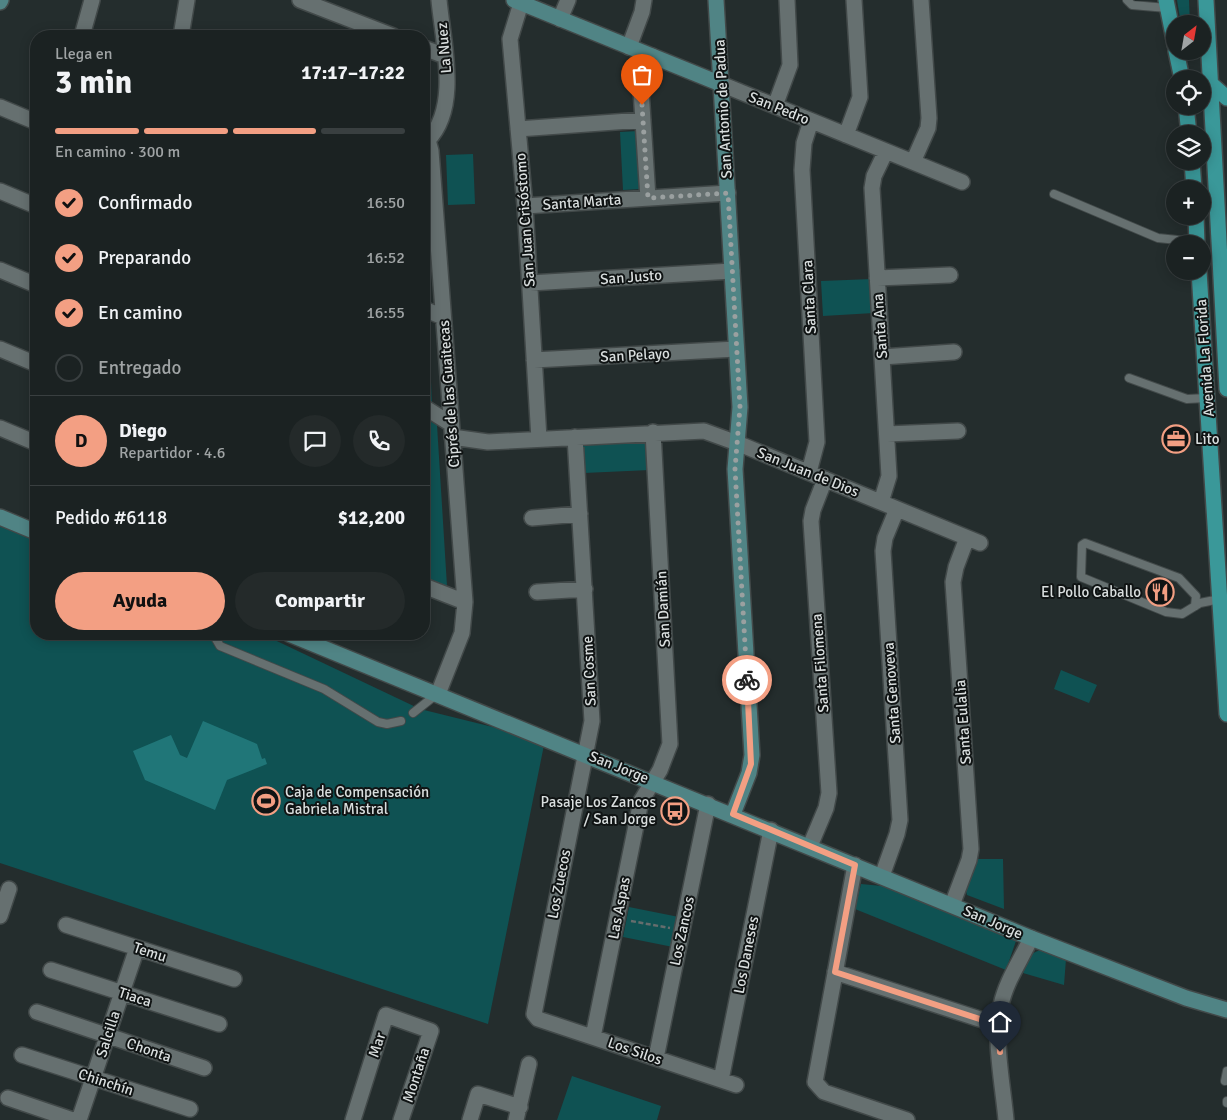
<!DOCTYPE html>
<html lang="es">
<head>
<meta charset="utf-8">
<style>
	body { margin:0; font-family:Signika,sans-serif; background:#242a2a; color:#f1f3f6; height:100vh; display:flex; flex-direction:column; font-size:19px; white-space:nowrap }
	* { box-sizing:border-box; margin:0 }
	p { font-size:16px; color:#a0a4a5 }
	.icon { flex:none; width:28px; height:28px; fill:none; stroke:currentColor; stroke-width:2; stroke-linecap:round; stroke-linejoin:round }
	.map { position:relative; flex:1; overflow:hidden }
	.drawer { position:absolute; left:30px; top:30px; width:400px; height:610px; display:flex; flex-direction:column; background:#1b2222; border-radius:20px; box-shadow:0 2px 12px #0003,0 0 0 1px #393f40 }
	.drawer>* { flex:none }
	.needle { width:32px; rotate:31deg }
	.fabs { position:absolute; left:1166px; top:15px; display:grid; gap:10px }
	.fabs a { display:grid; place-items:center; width:45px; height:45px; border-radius:50%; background:#1b2222; box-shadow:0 2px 12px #0003,0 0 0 1px #393f40; font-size:25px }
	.pin { position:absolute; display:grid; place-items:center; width:42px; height:42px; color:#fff; margin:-51px -21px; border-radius:50% 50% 50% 0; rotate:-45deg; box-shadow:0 0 5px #0007 }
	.pin .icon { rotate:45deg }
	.courier { position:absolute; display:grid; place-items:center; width:50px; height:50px; margin:-25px; border:4px solid #f39f83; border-radius:50%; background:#fff; color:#222; box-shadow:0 1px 6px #0007 }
	.head em { font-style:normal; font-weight:700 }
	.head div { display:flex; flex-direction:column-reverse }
	.head { display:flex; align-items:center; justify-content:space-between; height:85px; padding:0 25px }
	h1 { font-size:32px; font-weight:700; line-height:38px }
	.bar { display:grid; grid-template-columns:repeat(4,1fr); gap:8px 5px; align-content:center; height:60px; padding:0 25px }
	.bar i { height:6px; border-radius:4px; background:#393f40 }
	.bar .current { background:#f39f83 }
	.bar p { grid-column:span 4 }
	.line { display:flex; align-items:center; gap:12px; padding:0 25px; border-top:1px solid #393f40 }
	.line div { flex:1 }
	.round { display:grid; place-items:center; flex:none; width:52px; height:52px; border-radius:26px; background:#242a2a }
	ol { padding:0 25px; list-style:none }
	li { display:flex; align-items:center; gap:15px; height:55px }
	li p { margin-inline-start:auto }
	li .icon { padding:5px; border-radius:50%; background:#f39f83; color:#111; stroke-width:4 }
	li:last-child { color:#a0a4a5 }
	li i { width:28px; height:28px; border:2px solid #393f40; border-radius:50% }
	.cta { display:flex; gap:10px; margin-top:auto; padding:10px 25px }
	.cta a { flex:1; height:58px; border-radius:30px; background:#f39f83; color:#111; font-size:20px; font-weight:700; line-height:58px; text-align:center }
	.cta a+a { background:#242a2a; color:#f1f3f6 }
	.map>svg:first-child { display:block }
</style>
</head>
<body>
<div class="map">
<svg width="1227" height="1120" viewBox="0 0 1227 1120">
	<rect width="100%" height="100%" fill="#242d2d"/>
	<!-- green -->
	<path fill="#0f5253" d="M1177 0H1189L1190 24H1181Z
		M638 131 641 189 623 190 620 132Z
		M473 154 475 204 448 205 446 155Z
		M872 279 874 313 823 316 821 281Z
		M429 336 432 404 424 398V348Z
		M424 418 437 425 447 586 424 577Z
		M648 442 650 470 584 473 582 445Z
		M0 526 36 541V634H262L420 709 545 740 488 1024 0 863Z
		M1061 670 1097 685 1089 703 1054 689Z
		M976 859H1003L1004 909 967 895 966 891Z
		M861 884 882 886 1017 938 1006 970 855 909Z
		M629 907 679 917 673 947 623 937Z
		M1042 949 1066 959 1064 985 1023 973 1029 955Z
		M572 1076 661 1106 657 1120H557Z"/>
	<!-- water -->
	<path fill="#207678" d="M203 721 257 744 262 759 265 758 267 764 227 780 215 810 145 780 133 751 171 735 180 755 187 758Z"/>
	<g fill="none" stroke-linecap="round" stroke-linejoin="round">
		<!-- lane casing -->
		<g stroke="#424949" stroke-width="10">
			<path id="lane" d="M1127 0 1132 5 1167 8
				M1054 194 1158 238 1197 242
				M1129 378 1187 399 1207 398
				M1195 606 1196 596 1179 578 1085 543 1082 545 1081 577 1166 612 1182 614 1200 603 1220 599
				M213 634 220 646 324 689 378 722 387 724 401 721
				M413 713 437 694
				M1225 1081 1227 1071
				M1227 1101V1103"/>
		</g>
		<!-- street casing -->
		<g stroke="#424949" stroke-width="18">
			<path id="street" d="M300 0 393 36
				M521 3 510 39 525 206 539 439
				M560 19 568 0
				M82 36 92 0
				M181 36 187 0
				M629 47 642 12 644 0
				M424 48 445 56
				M721 84 962 182
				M775 106 790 65 787 0
				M0 107 36 122
				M518 129 643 120
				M846 135 860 97 854 0
				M424 136 428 140 431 151 465 602 462 633 438 694
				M428 140C460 107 443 43 439 0
				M913 162 928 128 929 118 921 0
				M0 191 36 206
				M648 198 641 90 643 78 652 56
				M525 206 728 193
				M0 270 36 285
				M877 278 950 275
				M530 283 732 271
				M424 309 443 317
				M0 349 36 364
				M882 357 954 352
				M534 360 736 349
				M424 407 451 424
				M0 428 36 443
				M887 434 958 431
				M452 437 488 442 704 431 737 443 980 543
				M575 437 592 721 534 1014 538 1019 736 1085
				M809 472 817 442 802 170 804 143 811 121
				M881 502 889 476 872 188 874 176 886 151
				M532 518 580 514
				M424 586 465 602
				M537 592 585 589
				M810 846 826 808 829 793 811 521 813 510 825 479
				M855 865 815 1082 824 1092 907 1120
				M882 876 897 834 900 820 883 551 885 538 897 509
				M952 905 969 860 971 849 953 582 956 567 967 538
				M0 916 9 889
				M66 925 234 979
				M51 970 219 1024
				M835 972 998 1025
				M37 1012 204 1068
				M593 1037 641 801 660 770 670 744 653 432
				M22 1055 190 1109
				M656 1058 708 804
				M721 1080 771 830
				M8 1098 73 1120
				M79 1120 137 948
				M353 1120 386 1015 431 1031 401 1120
				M470 1120 478 1094 520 1107
				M516 1120 529 1064
				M1006 1120C1003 1085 993 1039 1001 1005 1006 981 1021 960 1031 938"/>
		</g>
		<!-- secondary casing -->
		<g stroke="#424949" stroke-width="18">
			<path id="secondary" d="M514 0 721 84
				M716 0 740 407 735 469 752 755 749 773 733 814
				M0 2 1 0
				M0 517 36 532
				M289 634 1031 938 1186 998 1227 1010"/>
		</g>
		<!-- primary casing -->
		<g stroke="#424949" stroke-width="18">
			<path id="primary" d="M1166 0 1175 45
				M1206 0 1227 389
				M1176 51 1182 79
				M1211 84 1227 98
				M1186 106 1189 134
				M1192 161 1194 189
				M1196 216 1197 244
				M1199 271 1227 714"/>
		</g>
		<!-- path -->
		<path stroke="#656d6d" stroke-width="2.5" stroke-dasharray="5 2.5" stroke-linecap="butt" d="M631 921 670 928"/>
		<!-- lane -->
		<use href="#lane" stroke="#667070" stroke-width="8"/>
		<!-- street -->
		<use href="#street" stroke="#667070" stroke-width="15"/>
		<!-- secondary -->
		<use href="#secondary" stroke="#508485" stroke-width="15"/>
		<!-- primary -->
		<use href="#primary" stroke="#3a9899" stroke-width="15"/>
	</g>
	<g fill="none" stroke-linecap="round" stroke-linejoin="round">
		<!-- done -->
		<path stroke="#9aa0a0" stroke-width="5" stroke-dasharray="0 9" d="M642 105 648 198 728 193 740 407 735 469 747 680"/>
		<!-- route -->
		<path stroke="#f39f83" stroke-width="6" d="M747 680 751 764 733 814 855 865 835 972 998 1025 1000 1052"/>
	</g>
	<!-- icons -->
	<defs>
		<g id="office-ring" transform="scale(1.4375)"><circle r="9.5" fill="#101414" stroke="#f39f83" stroke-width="1.5"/><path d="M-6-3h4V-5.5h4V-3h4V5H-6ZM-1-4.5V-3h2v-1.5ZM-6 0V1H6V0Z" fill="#f39f83"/></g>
		<g id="restaurant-ring" transform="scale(1.4375)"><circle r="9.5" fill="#101414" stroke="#f39f83" stroke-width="1.5"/><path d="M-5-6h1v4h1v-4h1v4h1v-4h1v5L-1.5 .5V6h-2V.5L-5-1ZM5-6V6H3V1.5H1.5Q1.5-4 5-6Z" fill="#f39f83"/></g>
		<g id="stadium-ring" transform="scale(1.4375)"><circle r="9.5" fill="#101414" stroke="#f39f83" stroke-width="1.5"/><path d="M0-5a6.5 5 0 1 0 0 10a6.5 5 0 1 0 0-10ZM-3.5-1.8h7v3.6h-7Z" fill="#f39f83"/></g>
		<g id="bus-ring" transform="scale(1.4375)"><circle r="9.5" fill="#101414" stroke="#f39f83" stroke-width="1.5"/><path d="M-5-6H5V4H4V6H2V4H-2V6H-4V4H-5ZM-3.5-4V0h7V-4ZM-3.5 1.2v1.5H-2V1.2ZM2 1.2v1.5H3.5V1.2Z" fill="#f39f83"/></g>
	</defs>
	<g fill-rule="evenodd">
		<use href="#office-ring" x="1176" y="439"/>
		<use href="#restaurant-ring" x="1160" y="592"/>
		<use href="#stadium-ring" x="266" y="801"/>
		<use href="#bus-ring" x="675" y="811"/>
	</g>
	<g text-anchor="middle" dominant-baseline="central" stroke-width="4" stroke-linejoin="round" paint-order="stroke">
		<!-- street labels -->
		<g font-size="15" fill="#d9dede" stroke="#101414">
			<text transform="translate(444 48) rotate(-95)">La Nuez</text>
			<text transform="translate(779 108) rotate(22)">San Pedro</text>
			<text transform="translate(723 109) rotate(-93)">San Antonio de Padua</text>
			<text transform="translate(582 202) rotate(-4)">Santa Marta</text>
			<text transform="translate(525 220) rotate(-94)">San Juan Crisóstomo</text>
			<text transform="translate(631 277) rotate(-4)">San Justo</text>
			<text transform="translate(809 297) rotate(-93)">Santa Clara</text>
			<text transform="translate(880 326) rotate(-94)">Santa Ana</text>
			<text transform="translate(635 355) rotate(-3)">San Pelayo</text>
			<text transform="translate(1205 358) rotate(-94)">Avenida La Florida</text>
			<text transform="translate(449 394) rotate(-94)">Ciprés de las Guaitecas</text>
			<text transform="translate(808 472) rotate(22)">San Juan de Dios</text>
			<text transform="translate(663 609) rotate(-93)">San Damián</text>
			<text transform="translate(820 663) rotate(-94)">Santa Filomena</text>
			<text transform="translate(589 671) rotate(-93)">San Cosme</text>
			<text transform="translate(892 693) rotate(-94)">Santa Genoveva</text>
			<text transform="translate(963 722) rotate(-94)">Santa Eulalia</text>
			<text transform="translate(619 767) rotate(22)">San Jorge</text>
			<text transform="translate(559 884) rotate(-79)">Los Zuecos</text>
			<text transform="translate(619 908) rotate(-79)">Las Aspas</text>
			<text transform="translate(993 922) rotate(23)">San Jorge</text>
			<text transform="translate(682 931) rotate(-78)">Los Zancos</text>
			<text transform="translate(150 952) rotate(18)">Temu</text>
			<text transform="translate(746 955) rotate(-79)">Los Daneses</text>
			<text transform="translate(135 997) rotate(18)">Tiaca</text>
			<text transform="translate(108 1034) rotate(-72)">Salcilla</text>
			<text transform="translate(377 1045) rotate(-72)">Mar</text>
			<text transform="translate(149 1050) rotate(19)">Chonta</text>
			<text transform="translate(635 1051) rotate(19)">Los Silos</text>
			<text transform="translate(416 1075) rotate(-72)">Montaña</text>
			<text transform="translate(106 1082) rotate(18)">Chinchín</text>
		</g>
		<!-- poi labels -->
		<g font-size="15" fill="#d9dede" stroke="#101414" text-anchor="start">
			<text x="1195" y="439">Lito</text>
			<text x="1141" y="592" text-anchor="end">El Pollo Caballo</text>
			<text x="285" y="792">Caja de Compensación<tspan x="285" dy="17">Gabriela Mistral</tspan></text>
			<text x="656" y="802" text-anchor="end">Pasaje Los Zancos<tspan x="656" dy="17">/ San Jorge</tspan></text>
		</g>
	</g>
</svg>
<div class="fabs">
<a><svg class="needle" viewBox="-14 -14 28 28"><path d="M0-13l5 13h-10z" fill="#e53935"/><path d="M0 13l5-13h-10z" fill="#a0a4a5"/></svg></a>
<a><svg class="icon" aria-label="locate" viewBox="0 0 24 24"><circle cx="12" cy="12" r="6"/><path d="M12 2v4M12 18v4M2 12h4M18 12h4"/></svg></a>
<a><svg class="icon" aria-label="layers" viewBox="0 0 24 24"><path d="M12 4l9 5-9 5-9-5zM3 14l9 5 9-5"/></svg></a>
<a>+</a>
<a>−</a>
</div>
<div class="pin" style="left:642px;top:105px;background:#ea580c"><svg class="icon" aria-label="bag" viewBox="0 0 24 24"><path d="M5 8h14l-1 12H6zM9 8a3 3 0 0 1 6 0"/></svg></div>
<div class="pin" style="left:1000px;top:1052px;background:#1f2937"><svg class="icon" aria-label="home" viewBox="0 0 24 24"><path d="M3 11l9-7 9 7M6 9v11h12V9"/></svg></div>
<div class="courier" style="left:747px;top:680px"><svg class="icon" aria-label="bike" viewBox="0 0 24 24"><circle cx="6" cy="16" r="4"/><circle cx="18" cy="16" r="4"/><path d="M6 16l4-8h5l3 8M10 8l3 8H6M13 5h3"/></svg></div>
<section class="drawer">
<div class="head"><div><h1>3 min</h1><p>Llega en</p></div><em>17:17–17:22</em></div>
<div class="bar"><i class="current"></i><i class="current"></i><i class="current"></i><i></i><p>En camino · 300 m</p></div>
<ol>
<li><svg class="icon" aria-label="check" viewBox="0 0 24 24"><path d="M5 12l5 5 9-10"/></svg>Confirmado<p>16:50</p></li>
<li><svg class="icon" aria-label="check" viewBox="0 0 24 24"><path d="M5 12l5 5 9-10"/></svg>Preparando<p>16:52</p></li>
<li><svg class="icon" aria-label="check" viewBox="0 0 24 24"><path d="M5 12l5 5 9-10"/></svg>En camino<p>16:55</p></li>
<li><i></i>Entregado</li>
</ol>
<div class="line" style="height:90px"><b class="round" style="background:#f39f83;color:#111">D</b><div><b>Diego</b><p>Repartidor · 4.6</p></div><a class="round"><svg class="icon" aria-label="chat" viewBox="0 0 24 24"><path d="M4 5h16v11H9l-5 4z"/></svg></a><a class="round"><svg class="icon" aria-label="phone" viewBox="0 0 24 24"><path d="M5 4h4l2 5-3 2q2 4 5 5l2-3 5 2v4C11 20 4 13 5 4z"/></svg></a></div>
<div class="line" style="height:65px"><div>Pedido #6118</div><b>$12,200</b></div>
<div class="cta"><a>Ayuda</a><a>Compartir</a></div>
</section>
</div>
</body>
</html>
